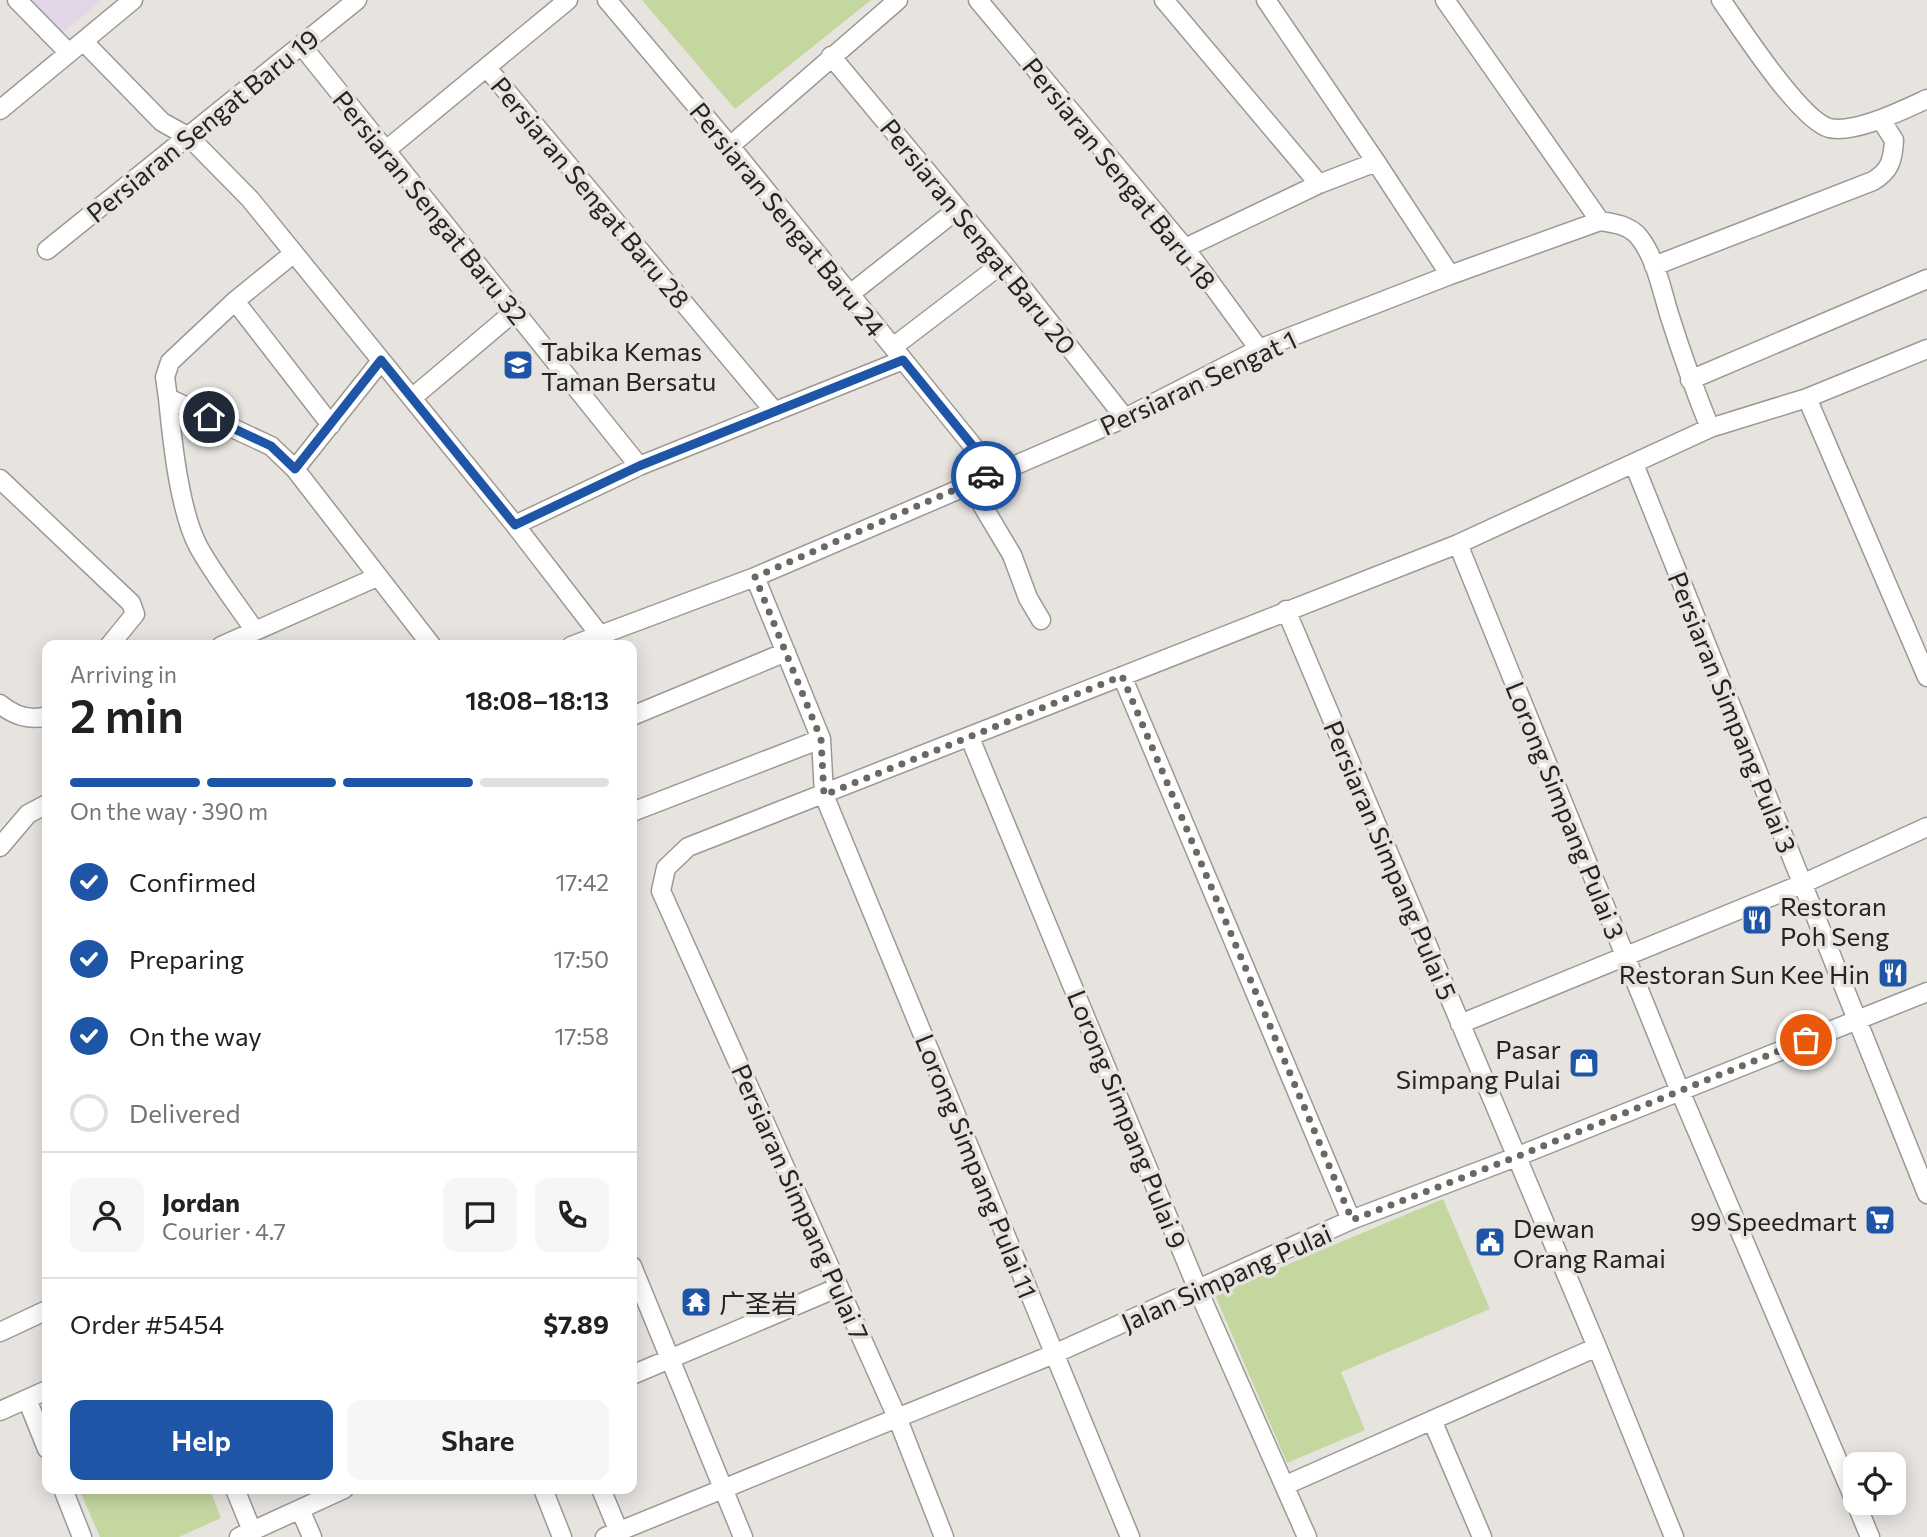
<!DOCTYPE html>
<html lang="en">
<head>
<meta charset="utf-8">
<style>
	body { margin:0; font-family:Commissioner,"Noto Sans SC",sans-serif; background:#f6f6f6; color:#202124; height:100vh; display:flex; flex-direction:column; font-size:26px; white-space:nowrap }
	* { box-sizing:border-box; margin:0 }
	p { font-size:23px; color:#757577 }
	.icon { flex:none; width:38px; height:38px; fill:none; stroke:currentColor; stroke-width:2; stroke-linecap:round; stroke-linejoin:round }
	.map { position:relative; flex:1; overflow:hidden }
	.side { position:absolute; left:42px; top:640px; width:595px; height:854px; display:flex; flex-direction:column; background:#fff; border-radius:14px; box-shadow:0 4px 18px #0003 }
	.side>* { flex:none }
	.buttons { position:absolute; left:1843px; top:1452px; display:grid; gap:14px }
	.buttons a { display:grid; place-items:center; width:63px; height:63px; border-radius:14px; background:#fff; box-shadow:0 4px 18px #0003; font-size:35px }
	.pin { position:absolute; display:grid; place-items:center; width:60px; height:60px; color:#fff; margin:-30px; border:4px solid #fff; border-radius:50%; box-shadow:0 2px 7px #0007 }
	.courier { position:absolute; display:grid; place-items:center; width:70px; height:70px; margin:-35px; border:5px solid #1e55a7; border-radius:50%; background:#fff; color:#222; box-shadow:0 2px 9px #0007 }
	.headline em { font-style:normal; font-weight:600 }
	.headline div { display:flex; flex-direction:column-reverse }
	.headline { display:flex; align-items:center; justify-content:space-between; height:119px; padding:0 28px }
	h1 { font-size:46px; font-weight:600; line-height:52px }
	.bar { display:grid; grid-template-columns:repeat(4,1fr); gap:10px 7px; align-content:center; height:84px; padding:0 28px }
	.bar i { height:9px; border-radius:5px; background:#e0e0e0 }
	.bar .current { background:#1e55a7 }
	.bar p { grid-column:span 4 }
	.line { display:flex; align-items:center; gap:18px; padding:0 28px; border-top:2px solid #e0e0e0 }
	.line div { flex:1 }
	.round { display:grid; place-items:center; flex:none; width:74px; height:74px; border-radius:14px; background:#f6f6f6 }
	ol { padding:0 28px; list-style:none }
	li { display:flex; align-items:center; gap:21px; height:77px }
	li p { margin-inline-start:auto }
	li .icon { padding:7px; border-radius:50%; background:#1e55a7; color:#fff; stroke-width:4 }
	li:last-child { color:#757577 }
	li i { width:38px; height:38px; border:4px solid #e0e0e0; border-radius:50% }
	.primary-button { display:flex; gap:14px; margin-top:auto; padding:14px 28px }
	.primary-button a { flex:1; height:80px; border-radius:14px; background:#1e55a7; color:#fff; font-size:28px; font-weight:600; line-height:80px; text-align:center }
	.primary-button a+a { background:#f6f6f6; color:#202124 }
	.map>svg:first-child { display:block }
</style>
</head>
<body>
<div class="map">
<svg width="1927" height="1537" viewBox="0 0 1927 1537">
	<rect width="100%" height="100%" fill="#e7e4e0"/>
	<!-- education -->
	<path fill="#e3d5e8" d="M29 0H102L62 33Z"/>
	<!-- green -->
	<path fill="#c4d79f" d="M642 0H871L735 109Z
		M1443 1199 1490 1309 1341 1372 1365 1430 1287 1463 1215 1295Z
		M79 1489H210L221 1518 179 1537H100Z"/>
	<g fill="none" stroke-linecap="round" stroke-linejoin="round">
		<!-- street casing -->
		<g stroke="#9c9995" stroke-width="21">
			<path id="street" d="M17 0 69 53
				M607 0 730 146 994 472
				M978 0 1185 248 1259 349
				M1164 0 1319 184
				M1266 0 1376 162 1450 275
				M1445 0 1600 221
				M1721 0C1740 27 1800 120 1829 128 1855 134 1903 110 1927 99
				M84 42 162 122 189 137 250 199 515 525 599 634
				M302 46 639 466
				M831 56 1003 263 1125 418
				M487 68 775 412
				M0 110 133 0
				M730 146 898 0
				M385 151 568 0
				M1185 248 1319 184 1376 162
				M47 250 357 0
				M294 253 235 301 170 362 165 377 168 398 271 446 295 469 432 646
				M1654 266 1873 181C1890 171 1893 160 1894 140L1881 120
				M850 294 958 209
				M235 301 331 425
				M893 347 1003 263
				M1690 380 1927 279
				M168 398C172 439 179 509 198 546 214 575 236 603 255 631
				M412 398 515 311
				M1807 398 1927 677
				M1634 464 1927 1194
				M295 469 381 361
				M0 479 131 603 135 614 109 646
				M969 483 1012 555 1028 598 1041 620
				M515 525 639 466 903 360
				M1458 544 1680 1091 1855 1501
				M755 577 821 739 824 795 1130 1537
				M1286 610 1597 1347 1674 1537
				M221 646 377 577
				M571 646 755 577 1125 418 1259 349 1450 275 1600 221C1614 223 1629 225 1639 237 1656 258 1662 292 1670 317 1682 355 1695 391 1710 428
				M1122 676 1351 1220
				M0 704C13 715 30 721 47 716
				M632 716 786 652
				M970 738 1198 1290 1307 1537
				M632 812 821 739
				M0 847 28 814 47 804
				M1460 1024 1802 884 1927 827
				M632 1266 743 1537
				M0 1332 47 1310
				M632 1375 839 1287
				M27 1399 47 1449
				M0 1411 47 1390
				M1432 1420 1482 1537
				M1286 1485 1597 1347
				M63 1489 82 1537
				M235 1489 252 1531
				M543 1489 562 1537
				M601 1489 621 1537
				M1856 1503 1870 1537
				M300 1509 312 1537
				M239 1537 344 1489
				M605 1537 1054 1354 1351 1220 1516 1157 1927 992
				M944 1537 897 1417 661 891 666 868 688 847 1458 544 1710 428 1807 398 1927 349"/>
		</g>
		<!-- street -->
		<use href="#street" stroke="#fff" stroke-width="18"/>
	</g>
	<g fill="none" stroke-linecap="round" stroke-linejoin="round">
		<!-- done -->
		<path stroke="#6a6765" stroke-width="7" stroke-dasharray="0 12.6" d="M986 476 755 577 821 739 824 795 1122 676 1352 1220 1516 1157 1806 1040"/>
		<!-- route -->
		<path stroke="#1e55a7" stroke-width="9" d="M209 417 271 446 295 469 381 360 515 525 639 466 903 360 994 472 986 476"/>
	</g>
	<!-- icons -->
	<defs>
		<g id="school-square" transform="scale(1.575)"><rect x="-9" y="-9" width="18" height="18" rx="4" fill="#1e55a7" stroke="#e7e4e0"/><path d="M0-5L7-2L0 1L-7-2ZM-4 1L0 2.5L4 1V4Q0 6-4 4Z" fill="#fff"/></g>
		<g id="restaurant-square" transform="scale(1.575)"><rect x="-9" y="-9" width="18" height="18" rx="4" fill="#1e55a7" stroke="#e7e4e0"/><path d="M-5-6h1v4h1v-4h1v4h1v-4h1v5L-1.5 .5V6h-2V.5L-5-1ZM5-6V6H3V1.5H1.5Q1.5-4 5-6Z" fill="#fff"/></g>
		<g id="shop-square" transform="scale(1.575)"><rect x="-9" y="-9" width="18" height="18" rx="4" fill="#1e55a7" stroke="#e7e4e0"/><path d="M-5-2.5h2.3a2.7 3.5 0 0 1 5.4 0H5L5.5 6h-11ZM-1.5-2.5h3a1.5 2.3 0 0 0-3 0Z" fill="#fff"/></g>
		<g id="supermarket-square" transform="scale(1.575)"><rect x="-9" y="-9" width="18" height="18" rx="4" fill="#1e55a7" stroke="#e7e4e0"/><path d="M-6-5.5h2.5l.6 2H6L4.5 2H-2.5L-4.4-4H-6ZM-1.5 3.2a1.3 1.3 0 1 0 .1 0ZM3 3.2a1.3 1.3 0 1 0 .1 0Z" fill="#fff"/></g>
		<g id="civic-square" transform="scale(1.575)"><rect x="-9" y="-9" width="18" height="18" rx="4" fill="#1e55a7" stroke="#e7e4e0"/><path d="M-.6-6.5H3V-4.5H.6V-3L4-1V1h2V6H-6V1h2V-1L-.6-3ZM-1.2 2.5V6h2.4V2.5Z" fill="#fff"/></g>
		<g id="temple-square" transform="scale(1.575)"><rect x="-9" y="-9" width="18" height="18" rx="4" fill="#1e55a7" stroke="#e7e4e0"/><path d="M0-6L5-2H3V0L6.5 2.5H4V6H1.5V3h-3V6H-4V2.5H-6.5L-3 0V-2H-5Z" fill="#fff"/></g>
	</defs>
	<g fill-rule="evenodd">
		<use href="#school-square" x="518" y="365"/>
		<use href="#restaurant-square" x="1757" y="920"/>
		<use href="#restaurant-square" x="1893" y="973"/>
		<use href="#shop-square" x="1584" y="1063"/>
		<use href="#supermarket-square" x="1880" y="1220"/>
		<use href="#civic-square" x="1490" y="1242"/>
		<use href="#temple-square" x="696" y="1302"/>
	</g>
	<g text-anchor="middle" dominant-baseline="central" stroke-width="7" stroke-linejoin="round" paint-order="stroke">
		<!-- street labels -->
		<g font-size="26" fill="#262423" stroke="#e7e4e0">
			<text transform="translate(202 125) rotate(-39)">Persiaran Sengat Baru 19</text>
			<text transform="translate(1120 173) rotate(51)">Persiaran Sengat Baru 18</text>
			<text transform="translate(591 192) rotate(50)">Persiaran Sengat Baru 28</text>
			<text transform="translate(431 207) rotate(51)">Persiaran Sengat Baru 32</text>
			<text transform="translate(788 219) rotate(51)">Persiaran Sengat Baru 24</text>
			<text transform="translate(979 236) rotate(51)">Persiaran Sengat Baru 20</text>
			<text transform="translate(1198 382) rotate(-25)">Persiaran Sengat 1</text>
			<text transform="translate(1733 712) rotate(68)">Persiaran Simpang Pulai 3</text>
			<text transform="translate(1566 810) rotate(68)">Lorong Simpang Pulai 3</text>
			<text transform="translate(1391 860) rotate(67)">Persiaran Simpang Pulai 5</text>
			<text transform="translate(1128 1119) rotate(68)">Lorong Simpang Pulai 9</text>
			<text transform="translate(977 1166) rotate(68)">Lorong Simpang Pulai 11</text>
			<text transform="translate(801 1202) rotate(66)">Persiaran Simpang Pulai 7</text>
			<text transform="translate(1226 1277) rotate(-24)">Jalan Simpang Pulai</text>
		</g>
		<!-- poi labels -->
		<g font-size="26" fill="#262423" stroke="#e7e4e0" text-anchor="start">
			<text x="541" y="350">Tabika Kemas<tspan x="541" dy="30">Taman Bersatu</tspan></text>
			<text x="1780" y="905">Restoran<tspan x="1780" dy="30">Poh Seng</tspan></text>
			<text x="1870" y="973" text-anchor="end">Restoran Sun Kee Hin</text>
			<text x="1561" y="1048" text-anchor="end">Pasar<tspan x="1561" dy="30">Simpang Pulai</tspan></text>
			<text x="1857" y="1220" text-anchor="end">99 Speedmart</text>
			<text x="1513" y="1227">Dewan<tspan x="1513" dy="30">Orang Ramai</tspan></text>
			<text x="719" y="1302">广圣岩</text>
		</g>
	</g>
</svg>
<div class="buttons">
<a><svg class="icon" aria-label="locate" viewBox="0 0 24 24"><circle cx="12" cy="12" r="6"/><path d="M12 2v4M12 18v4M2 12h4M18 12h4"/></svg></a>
</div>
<div class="pin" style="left:1806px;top:1040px;background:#ea580c"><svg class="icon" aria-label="bag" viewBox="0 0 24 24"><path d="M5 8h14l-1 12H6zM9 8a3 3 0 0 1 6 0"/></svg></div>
<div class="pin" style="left:209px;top:417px;background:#1f2937"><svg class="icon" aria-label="home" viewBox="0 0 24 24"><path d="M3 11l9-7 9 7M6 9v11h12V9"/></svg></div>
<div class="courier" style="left:986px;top:476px"><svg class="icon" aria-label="car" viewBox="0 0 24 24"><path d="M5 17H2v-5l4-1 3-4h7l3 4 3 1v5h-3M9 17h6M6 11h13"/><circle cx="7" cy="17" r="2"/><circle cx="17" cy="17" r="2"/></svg></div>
<section class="side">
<div class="headline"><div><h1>2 min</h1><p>Arriving in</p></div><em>18:08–18:13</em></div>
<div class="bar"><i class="current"></i><i class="current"></i><i class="current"></i><i></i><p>On the way · 390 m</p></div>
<ol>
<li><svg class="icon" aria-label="check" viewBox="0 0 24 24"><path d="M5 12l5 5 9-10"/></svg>Confirmed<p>17:42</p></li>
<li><svg class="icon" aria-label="check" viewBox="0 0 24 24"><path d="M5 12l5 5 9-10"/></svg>Preparing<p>17:50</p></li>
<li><svg class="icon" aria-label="check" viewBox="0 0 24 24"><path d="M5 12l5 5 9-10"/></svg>On the way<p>17:58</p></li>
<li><i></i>Delivered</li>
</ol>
<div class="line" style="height:126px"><a class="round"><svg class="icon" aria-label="person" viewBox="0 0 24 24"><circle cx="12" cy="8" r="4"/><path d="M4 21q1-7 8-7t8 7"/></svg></a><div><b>Jordan</b><p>Courier · 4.7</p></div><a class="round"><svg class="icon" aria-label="chat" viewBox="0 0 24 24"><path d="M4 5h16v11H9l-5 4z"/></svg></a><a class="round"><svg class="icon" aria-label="phone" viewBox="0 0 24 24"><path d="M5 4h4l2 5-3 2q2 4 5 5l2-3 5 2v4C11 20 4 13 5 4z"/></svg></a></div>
<div class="line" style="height:91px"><div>Order #5454</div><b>$7.89</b></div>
<div class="primary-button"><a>Help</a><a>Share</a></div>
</section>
</div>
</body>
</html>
